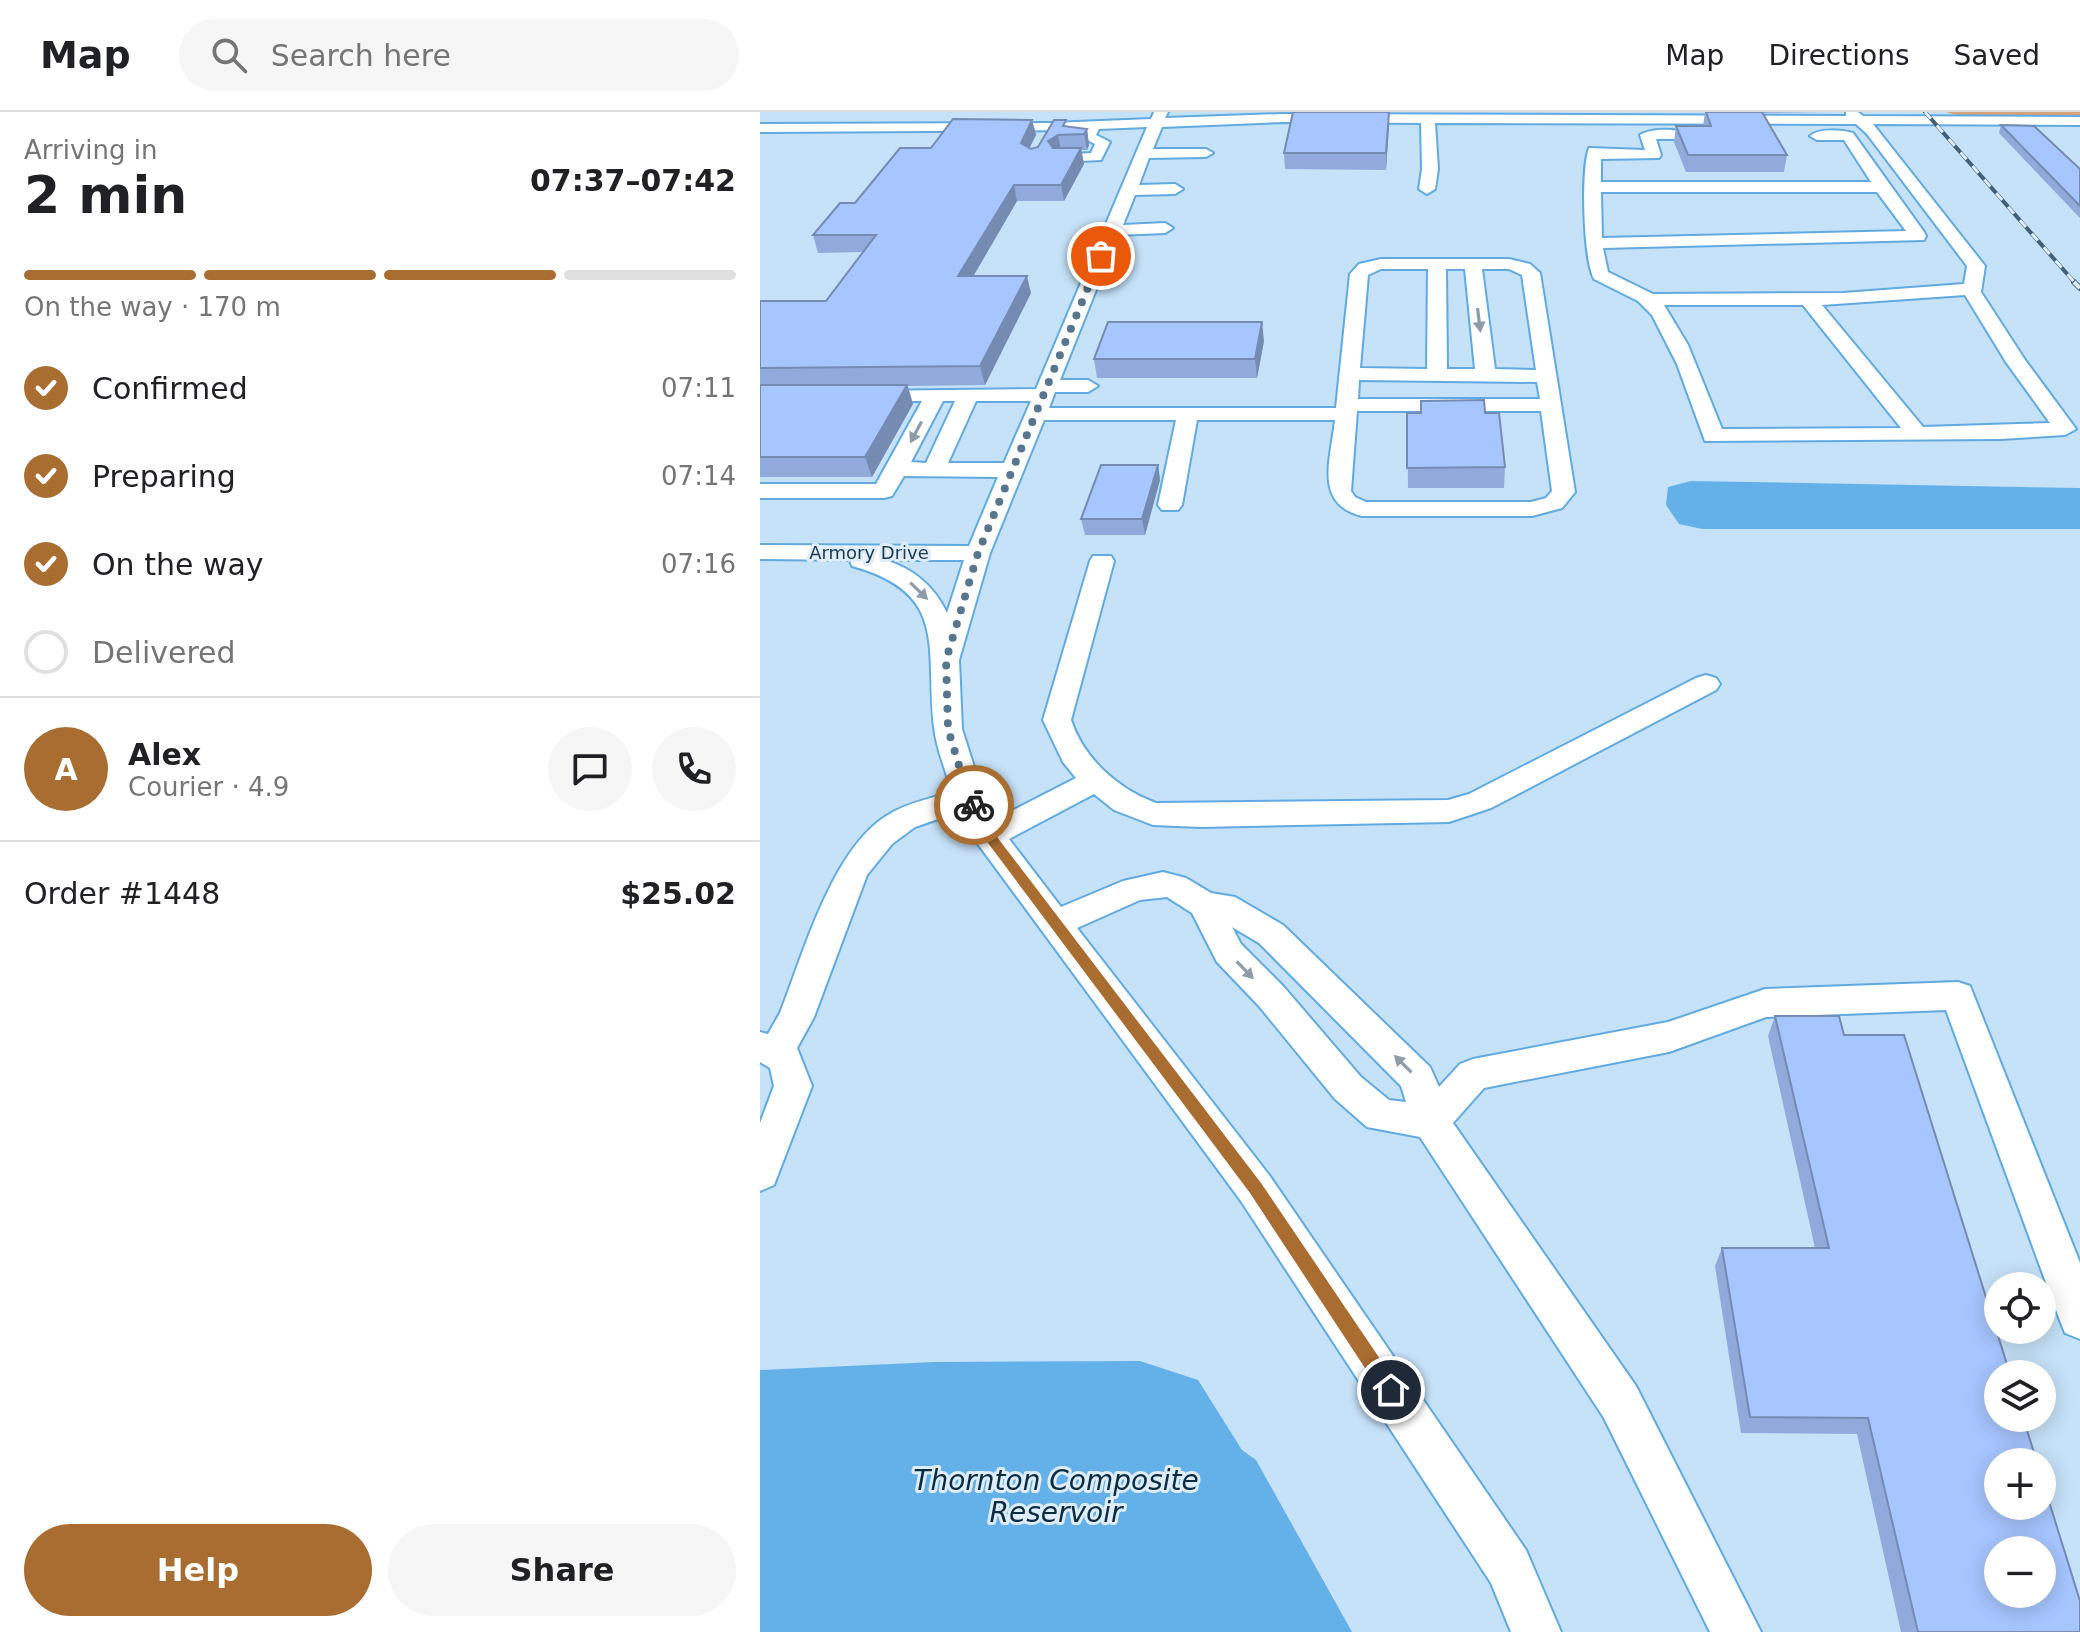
<!DOCTYPE html>
<html lang="en">
<head>
<meta charset="utf-8">
<style>
	body { margin:0; font-family:"DejaVu Sans",sans-serif; background:#f6f6f6; color:#202124; height:100vh; display:flex; flex-direction:column; font-size:30px; white-space:nowrap }
	* { box-sizing:border-box; margin:0 }
	p { font-size:26px; color:#757577 }
	.icon { flex:none; width:44px; height:44px; fill:none; stroke:currentColor; stroke-width:2; stroke-linecap:round; stroke-linejoin:round }
	.map { position:relative; flex:1; overflow:hidden }
	.panel { display:flex; flex-direction:column; background:#fff; width:760px }
	.panel>* { flex:none }
	.controls { position:absolute; left:1224px; top:1160px; display:grid; gap:16px }
	.controls a { display:grid; place-items:center; width:72px; height:72px; border-radius:50%; background:#fff; box-shadow:0 4px 20px #0003; font-size:40px }
	.pin { position:absolute; display:grid; place-items:center; width:68px; height:68px; color:#fff; margin:-34px; border:4px solid #fff; border-radius:50%; box-shadow:0 2px 8px #0007 }
	.courier { position:absolute; display:grid; place-items:center; width:80px; height:80px; margin:-40px; border:6px solid #aa6d31; border-radius:50%; background:#fff; color:#222; box-shadow:0 2px 10px #0007 }
	.headline em { font-style:normal; font-weight:600 }
	.headline div { display:flex; flex-direction:column-reverse }
	.headline { display:flex; align-items:center; justify-content:space-between; height:136px; padding:0 24px }
	h1 { font-size:52px; font-weight:600; line-height:60px }
	.bar { display:grid; grid-template-columns:repeat(4,1fr); gap:12px 8px; align-content:center; height:96px; padding:0 24px }
	.bar i { height:10px; border-radius:6px; background:#e0e0e0 }
	.bar .on { background:#aa6d31 }
	.bar p { grid-column:span 4 }
	.line { display:flex; align-items:center; gap:20px; padding:0 24px; border-top:2px solid #e0e0e0 }
	.line div { flex:1 }
	.round { display:grid; place-items:center; flex:none; width:84px; height:84px; border-radius:42px; background:#f6f6f6 }
	ol { padding:0 24px; list-style:none }
	li { display:flex; align-items:center; gap:24px; height:88px }
	li p { margin-inline-start:auto }
	li .icon { padding:8px; border-radius:50%; background:#aa6d31; color:#fff; stroke-width:4 }
	li:last-child { color:#757577 }
	li i { width:44px; height:44px; border:4px solid #e0e0e0; border-radius:50% }
	.button { display:flex; gap:16px; margin-top:auto; padding:16px 24px }
	.button a { flex:1; height:92px; border-radius:48px; background:#aa6d31; color:#fff; font-size:32px; font-weight:600; line-height:92px; text-align:center }
	.button a+a { background:#f6f6f6; color:#202124 }
	header { display:flex; align-items:center; gap:48px; box-sizing:border-box; height:112px; padding:0 40px; background:#fff; border-bottom:2px solid #e0e0e0 }
	header strong { font-size:38px }
	nav { display:flex; gap:44px; margin-inline-start:auto; font-size:28px }
	.search { width:560px; height:72px; background:#f6f6f6; display:flex; align-items:center; gap:20px; box-sizing:border-box; padding:0 28px; border-radius:44px; color:#757577; font-size:30px }
	main { display:flex; flex:1; min-height:0 }
	.map>svg:first-child { display:block }
</style>
</head>
<body>
<header>
<strong>Map</strong>
<div class="search"><svg class="icon" aria-label="search" viewBox="0 0 24 24"><circle cx="10" cy="10" r="6"/><path d="M15 15l6 6"/></svg>Search here</div>
<nav><a>Map</a><a>Directions</a><a>Saved</a></nav>
</header>
<main>
<section class="panel">
<div class="headline"><div><h1>2 min</h1><p>Arriving in</p></div><em>07:37–07:42</em></div>
<div class="bar"><i class="on"></i><i class="on"></i><i class="on"></i><i></i><p>On the way · 170 m</p></div>
<ol>
<li><svg class="icon" aria-label="check" viewBox="0 0 24 24"><path d="M5 12l5 5 9-10"/></svg>Confirmed<p>07:11</p></li>
<li><svg class="icon" aria-label="check" viewBox="0 0 24 24"><path d="M5 12l5 5 9-10"/></svg>Preparing<p>07:14</p></li>
<li><svg class="icon" aria-label="check" viewBox="0 0 24 24"><path d="M5 12l5 5 9-10"/></svg>On the way<p>07:16</p></li>
<li><i></i>Delivered</li>
</ol>
<div class="line" style="height:144px"><b class="round" style="background:#aa6d31;color:#fff">A</b><div><b>Alex</b><p>Courier · 4.9</p></div><a class="round"><svg class="icon" aria-label="chat" viewBox="0 0 24 24"><path d="M4 5h16v11H9l-5 4z"/></svg></a><a class="round"><svg class="icon" aria-label="phone" viewBox="0 0 24 24"><path d="M5 4h4l2 5-3 2q2 4 5 5l2-3 5 2v4C11 20 4 13 5 4z"/></svg></a></div>
<div class="line" style="height:104px"><div>Order #1448</div><b>$25.02</b></div>
<div class="button"><a>Help</a><a>Share</a></div>
</section>
<div class="map">
<svg width="1320" height="1520" viewBox="0 0 1320 1520">
	<rect width="100%" height="100%" fill="#c6e2f9"/>
	<!-- green -->
	<path fill="#d6a478" d="M1186 0H1320V5H1202Z"/>
	<!-- water -->
	<path fill="#64b1ea" d="M931 369 1320 376V417H942L919 412 906 393 908 375Z
		M380 1249 438 1268 482 1338 496 1348 592 1520H0V1258L174 1250Z"/>
	<g fill="none" stroke-linecap="round" stroke-linejoin="round">
		<!-- minor casing -->
		<g stroke="#60aae1" stroke-width="4">
			<path id="minor" d="M394 0H408L405 6 522 2 1086 4V0H1098L1103 4 1320 5V13L1113 12 1225 154 1221 180 1265 248 1316 317 1305 323 1241 327 945 329 917 252 892 203 878 189 834 167C823 146 821 57 829 36L885 38 880 23C891 16 919 16 930 23L923 27H896L901 43 899 46 841 47V70H1111L1084 28H1057L1050 24C1059 16 1081 18 1093 21L1164 120 1166 124 1164 128 843 136 848 160 893 182 1083 181 1204 172 1207 154 1107 22 1096 12 675 11 678 57 675 77 667 82 659 77 662 57 661 11 522 10 402 15 393 37H446L453 41 446 45 389 46 379 73 415 72 423 77 415 82 375 83 363 113 405 111 413 116 405 121 358 123 300 268H328L338 274 328 280H295L289 296H576L590 162 599 152 621 147H749L770 152 780 161 815 380 802 396 772 404H602C553 392 571 347 575 308H437L422 393 418 398H402L398 393 416 308H284L230 441 199 548 202 617 222 680 236 707 316 666 303 650 283 608 330 449 333 444H351L354 449 311 608C324 647 358 677 396 691L688 688 709 682 936 566 946 563 956 566 960 572 956 578 731 696 689 710 440 715 393 713 354 698 334 682 249 727 301 795 363 769 403 760 426 766 451 781 475 785 523 813 670 955 679 975 700 952 713 947 908 910 1005 877 1198 870 1210 874 1320 1151V1227L1305 1221 1299 1206 1186 898 1006 905 909 940 724 976 693 1011 876 1274 1001 1520H950L844 1306 660 1025 607 1015 575 987 499 894 457 850 432 801 407 785 380 788 317 816 509 1063 766 1438 801 1520H751L731 1471 481 1089 218 732 201 699 155 715 132 732 107 763 54 905 37 936 52 974 14 1073 0 1079V1011L14 974 10 956 0 950V920L8 922 20 901C44 841 73 731 133 700 151 690 173 686 192 680 186 659 176 636 174 615 165 536 190 481 92 454L90 448 0 447V433L209 434 238 365 144 364 132 384 124 386H0V372H116L162 289H106L99 287 96 283 99 279 276 277 387 15 339 17 336 23 350 30 341 48 301 50 294 46 296 43 331 41 335 32 321 25 325 18 0 20V12L291 11 391 7ZM841 80H1117L1146 119 842 126ZM621 157H668L667 257 600 256 608 163ZM686 157H705L715 257H687ZM722 157H749L762 163 776 258 735 257ZM1205 183 1246 250 1290 311 1163 315 1062 193ZM904 193H1043L1141 316 962 317 928 233ZM599 268 777 270 780 287H598ZM183 289H195L166 351 151 350ZM216 289H271L244 351H188ZM597 299H781L792 379 786 386 771 390H606L595 385 591 379ZM125 448H204L187 501C174 474 154 457 125 448ZM472 815 499 831 641 974 646 990 629 988 601 965 523 874 481 832Z"/>
		</g>
		<!-- minor -->
		<use href="#minor" fill="#fff" fill-rule="evenodd"/>
		<!-- rail-far1 casing -->
		<g stroke="#426178" stroke-width="4">
			<path id="rail-far1" d="M1165 0 1316 172"/>
		</g>
		<!-- rail casing -->
		<g stroke="#426178" stroke-width="6">
			<path id="rail" d="M1314 170 1320 176"/>
		</g>
		<!-- rail-far1 -->
		<use href="#rail-far1" stroke="#dfedf9" stroke-width="3" stroke-dasharray="9" stroke-linecap="butt"/>
		<!-- rail -->
		<use href="#rail" stroke="#dfedf9" stroke-width="4" stroke-dasharray="11" stroke-linecap="butt"/>
	</g>
	<!-- wall -->
	<path fill="#90aadb" d="M629 0 626 58 525 57 524 41Z
		M938 0H1069L1003 1 1027 43 1024 60H926L914 30 916 14H943L945 0Z
		M272 8 276 23 269 36 271 37 278 35 308 15 327 17 329 33 327 38H321L324 52 304 89H257L213 164 271 181 225 273 148 274 153 292 112 365H0V189H66L103 140 58 141 53 123 171 36Z
		M1241 13 1320 57V106L1239 21Z
		M504 229 497 266H337L334 247Z
		M647 301H725L745 355 744 376H648Z
		M398 353 400 368 385 423H325L321 407Z
		M1015 904 1084 923 1320 1520H1141L1097 1322 981 1321 955 1154 962 1136H1055L1008 924Z"/>
	<!-- shaded-wall -->
	<path fill="#758bb2" d="M629 0V14L626 58V41Z
		M272 8 276 23 264 47 261 31Z
		M327 17 329 33 327 38 324 22Z
		M298 23 301 39 291 45 288 29Z
		M321 36 324 52 304 89 301 73Z
		M254 73 257 89 203 182 198 164Z
		M267 164 271 181 225 273 220 254Z
		M502 210 504 229 497 266 495 247Z
		M147 273 153 292 112 365 105 345Z
		M398 353 400 368 385 423 382 407Z"/>
	<!-- building -->
	<path fill="#a7c6ff" stroke="#758bb2" stroke-width="2" fill-rule="evenodd" d="M533 0H629L626 41H524Z
		M946 0H1002L1027 43H928L916 14H951Z
		M193 7 272 8 261 31 271 37 278 35 294 8H306L303 14 327 17 324 22 298 23 288 29 293 36H321L301 73H254L198 164H267L220 254 0 256V189H66L116 123H53L80 91H95L140 36H171Z
		M1241 13 1274 14 1320 57V94Z
		M348 210H502L495 247H334Z
		M0 273H147L105 345H0Z
		M724 288 725 301H739L745 355 647 356V301H661V289Z
		M341 353H398L382 407H321Z
		M1015 904H1079L1084 923H1144L1250 1262H1238V1306H1263L1277 1350H1238V1394H1282V1367L1320 1489V1520H1158L1108 1306 990 1305 962 1136H1069ZM1238 1438H1282V1482H1238Z"/>
	<!-- one-way arrows -->
	<defs><path id="oneway-solid" d="M-6-.8H1V-3.2L6.5 0L1 3.2V.8H-6Z" transform="scale(2)"/></defs>
	<g fill="#8d9ca8">
		<use href="#oneway-solid" transform="translate(719 208) rotate(83)"/>
		<use href="#oneway-solid" transform="translate(156 320) rotate(118)"/>
		<use href="#oneway-solid" transform="translate(159 479) rotate(44)"/>
		<use href="#oneway-solid" transform="translate(485 858) rotate(46)"/>
		<use href="#oneway-solid" transform="translate(643 952) rotate(-135)"/>
	</g>
	<!-- route -->
	<path fill="#aa6d31" d="M214 689 218 690 234 721 501 1071 637 1272 640 1278 637 1285 631 1287 624 1285 490 1081 225 727 208 693Z"/>
	<g fill="none" stroke-linecap="round" stroke-linejoin="round">
		<!-- done -->
		<path stroke="#57758c" stroke-width="8" stroke-dasharray="0 14.4" d="M214 693 207 680 188 617 186 548 218 441 341 144"/>
	</g>
	<g text-anchor="middle" dominant-baseline="central" stroke-width="6" stroke-linejoin="round" paint-order="stroke">
		<!-- far-street labels -->
		<g font-size="18" fill="#1b3a51" stroke="#dfedf9">
			<text x="109" y="440">Armory Drive</text>
		</g>
		<!-- near-water labels -->
		<g font-size="28" font-style="italic" fill="#0b2d43" stroke="#dfedf9">
			<text x="296" y="1368">Thornton Composite<tspan x="296" dy="32">Reservoir</tspan></text>
		</g>
	</g>
</svg>
<div class="controls">
<a><svg class="icon" aria-label="locate" viewBox="0 0 24 24"><circle cx="12" cy="12" r="6"/><path d="M12 2v4M12 18v4M2 12h4M18 12h4"/></svg></a>
<a><svg class="icon" aria-label="layers" viewBox="0 0 24 24"><path d="M12 4l9 5-9 5-9-5zM3 14l9 5 9-5"/></svg></a>
<a>+</a>
<a>−</a>
</div>
<div class="pin" style="left:341px;top:144px;background:#ea580c"><svg class="icon" aria-label="bag" viewBox="0 0 24 24"><path d="M5 8h14l-1 12H6zM9 8a3 3 0 0 1 6 0"/></svg></div>
<div class="pin" style="left:631px;top:1278px;background:#1f2937"><svg class="icon" aria-label="home" viewBox="0 0 24 24"><path d="M3 11l9-7 9 7M6 9v11h12V9"/></svg></div>
<div class="courier" style="left:214px;top:693px"><svg class="icon" aria-label="bike" viewBox="0 0 24 24"><circle cx="6" cy="16" r="4"/><circle cx="18" cy="16" r="4"/><path d="M6 16l4-8h5l3 8M10 8l3 8H6M13 5h3"/></svg></div>
</div>
</main>
</body>
</html>
